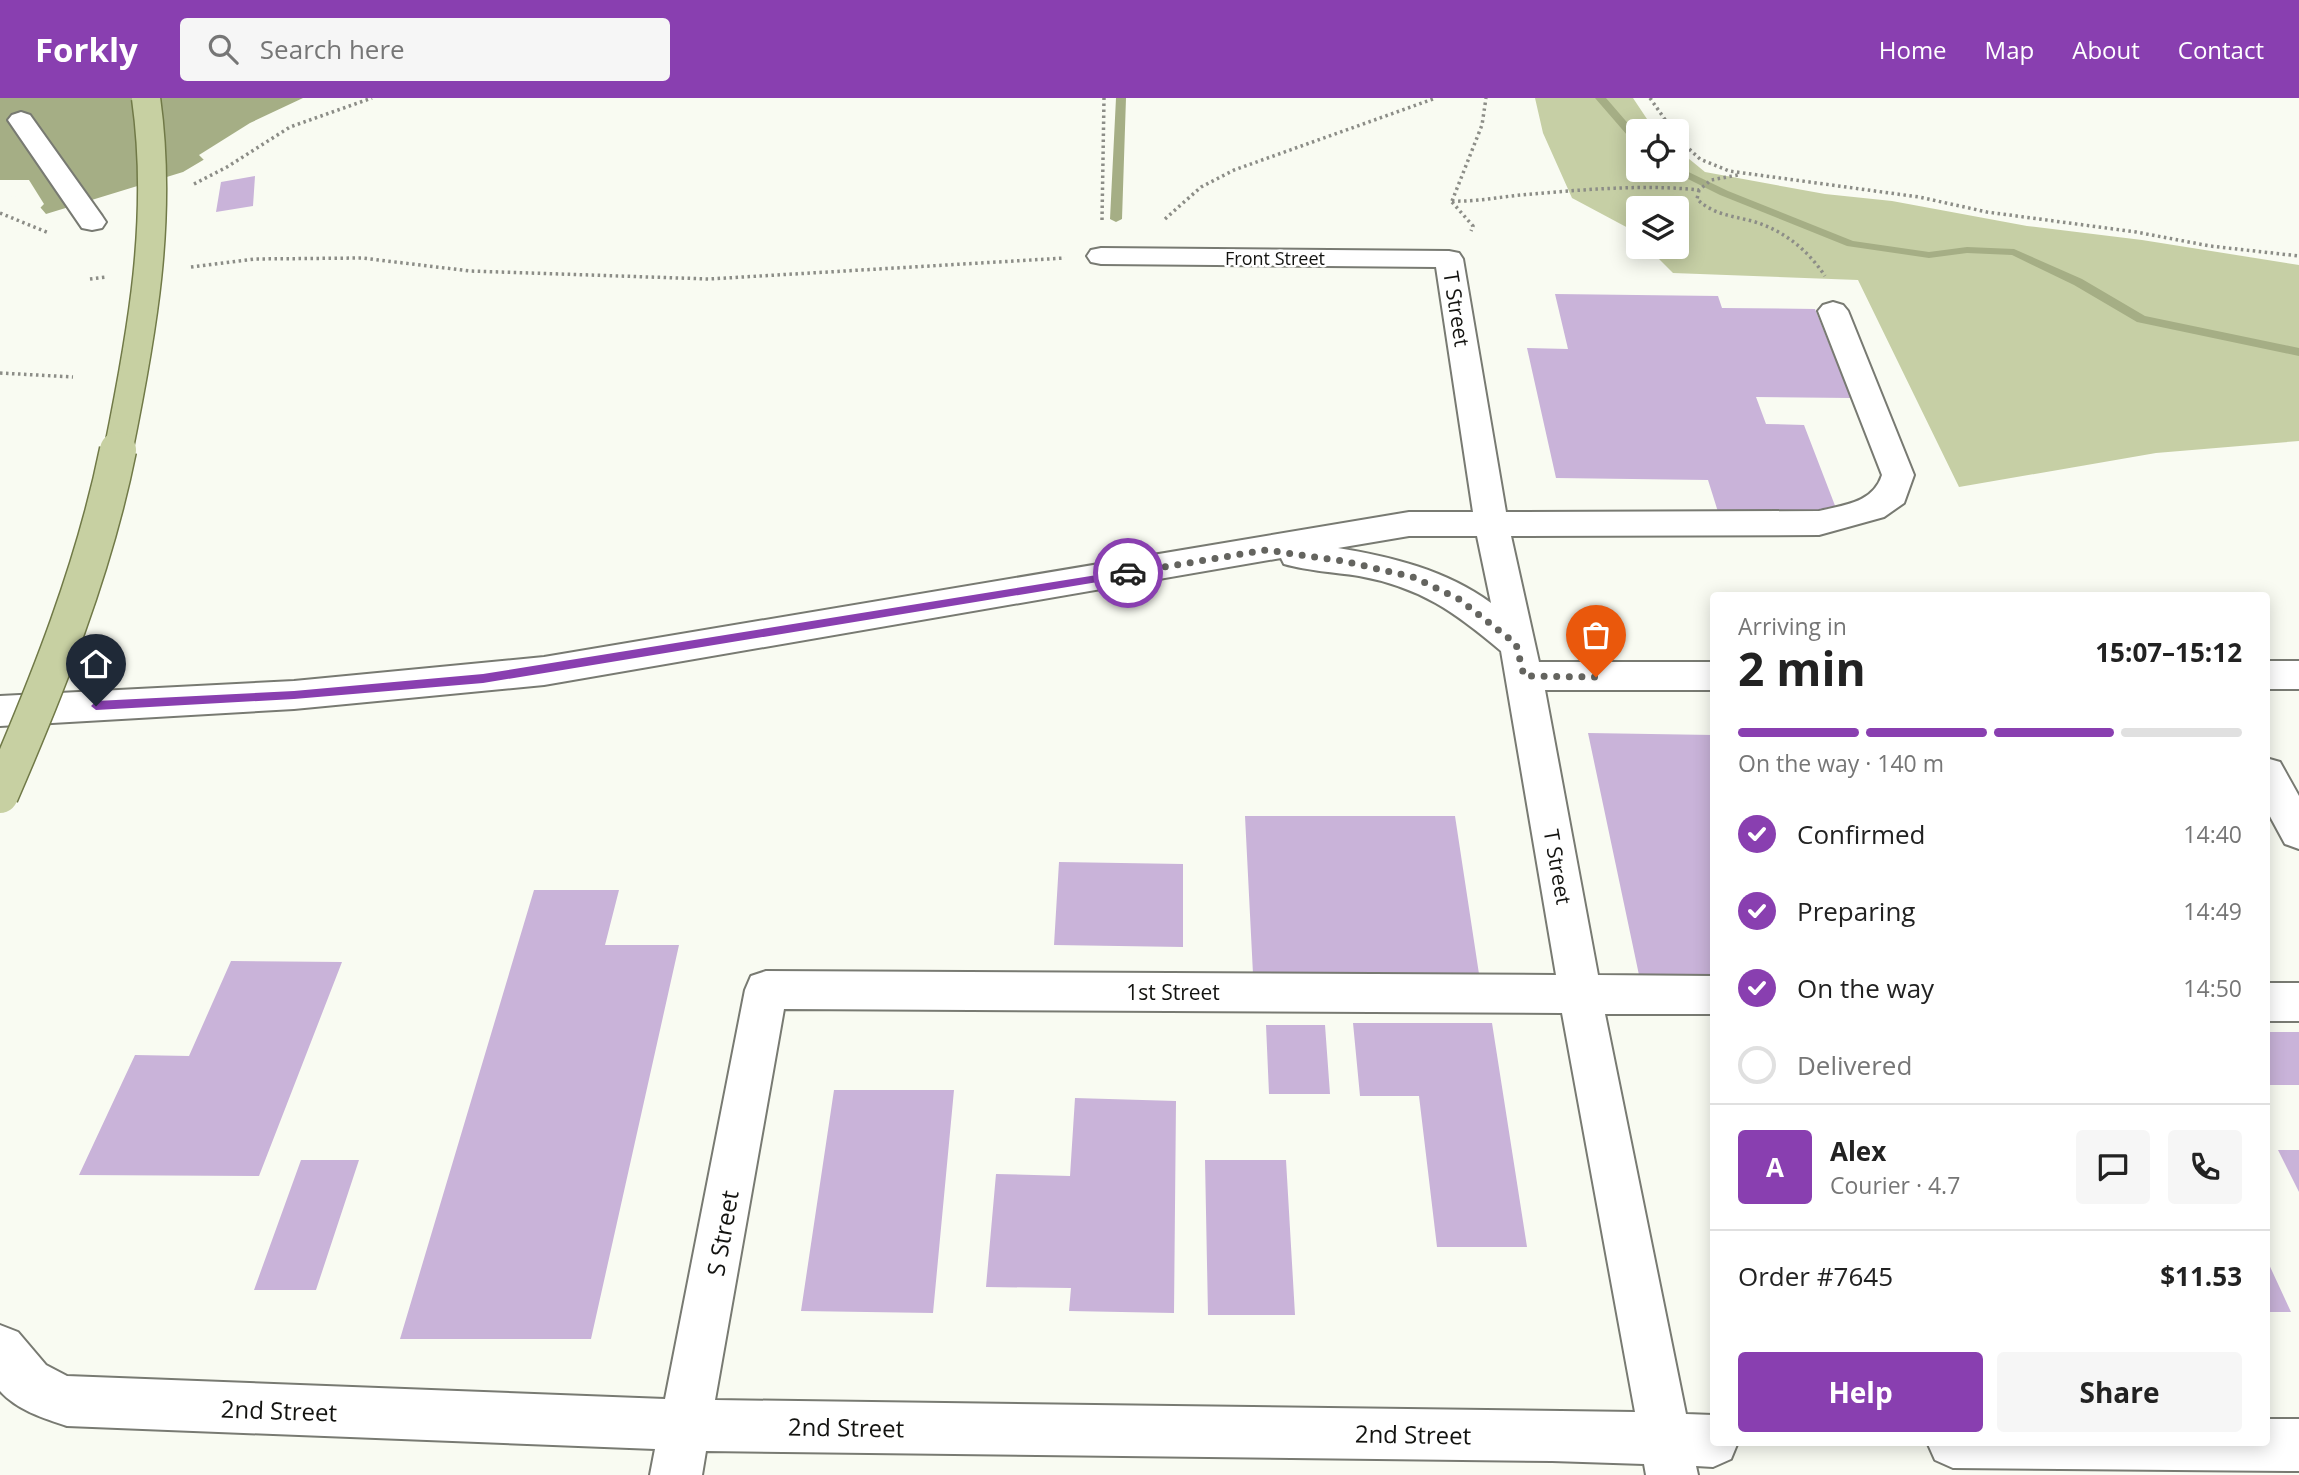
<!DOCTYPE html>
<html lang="en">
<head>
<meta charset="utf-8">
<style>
	body { margin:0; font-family:"Open Sans",sans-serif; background:#f6f6f6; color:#222; height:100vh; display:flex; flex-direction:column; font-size:26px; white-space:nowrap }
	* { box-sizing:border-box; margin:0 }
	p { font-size:23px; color:#767676 }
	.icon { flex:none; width:38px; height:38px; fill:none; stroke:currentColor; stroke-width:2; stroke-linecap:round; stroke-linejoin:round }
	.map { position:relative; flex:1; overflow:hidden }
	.sheet { position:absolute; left:1710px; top:494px; width:560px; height:854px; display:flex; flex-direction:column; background:#fff; border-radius:7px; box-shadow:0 4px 18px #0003 }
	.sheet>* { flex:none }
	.tools { position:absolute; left:1626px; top:21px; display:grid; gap:14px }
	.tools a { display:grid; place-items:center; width:63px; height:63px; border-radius:7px; background:#fff; box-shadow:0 4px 18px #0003; font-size:35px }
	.pin { position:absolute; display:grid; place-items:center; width:60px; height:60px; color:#fff; margin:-72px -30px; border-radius:50% 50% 50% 0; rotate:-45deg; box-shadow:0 0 7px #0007 }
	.pin .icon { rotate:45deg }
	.courier { position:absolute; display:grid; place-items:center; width:70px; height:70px; margin:-35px; border:5px solid #893fb0; border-radius:50%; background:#fff; color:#222; box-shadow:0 2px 9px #0007 }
	.summary em { font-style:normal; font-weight:700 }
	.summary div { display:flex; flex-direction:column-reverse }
	.summary { display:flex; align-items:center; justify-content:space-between; height:119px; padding:0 28px }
	h1 { font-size:46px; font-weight:700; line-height:52px }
	.bar { display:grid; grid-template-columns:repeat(4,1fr); gap:10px 7px; align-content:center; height:84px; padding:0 28px }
	.bar i { height:9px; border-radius:5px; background:#e0e0e0 }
	.bar .selected { background:#893fb0 }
	.bar p { grid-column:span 4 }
	.line { display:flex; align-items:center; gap:18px; padding:0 28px; border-top:2px solid #e0e0e0 }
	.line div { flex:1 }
	.round { display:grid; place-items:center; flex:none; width:74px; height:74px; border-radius:7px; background:#f6f6f6 }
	ol { padding:0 28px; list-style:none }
	li { display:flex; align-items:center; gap:21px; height:77px }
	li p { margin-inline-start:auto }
	li .icon { padding:7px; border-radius:50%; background:#893fb0; color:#fff; stroke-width:4 }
	li:last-child { color:#767676 }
	li i { width:38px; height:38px; border:4px solid #e0e0e0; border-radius:50% }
	.cta { display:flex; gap:14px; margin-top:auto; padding:14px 28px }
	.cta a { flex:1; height:80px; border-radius:7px; background:#893fb0; color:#fff; font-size:28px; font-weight:700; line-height:80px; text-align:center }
	.cta a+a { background:#f6f6f6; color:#222 }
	header { display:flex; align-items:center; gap:42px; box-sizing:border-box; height:98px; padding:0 35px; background:#893fb0; color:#fff }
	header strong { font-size:33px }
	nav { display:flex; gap:38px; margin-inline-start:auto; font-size:24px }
	.search { width:490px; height:63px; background:#f6f6f6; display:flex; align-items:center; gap:18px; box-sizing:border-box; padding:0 24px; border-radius:7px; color:#767676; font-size:26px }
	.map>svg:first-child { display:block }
</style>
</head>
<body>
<header>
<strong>Forkly</strong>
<div class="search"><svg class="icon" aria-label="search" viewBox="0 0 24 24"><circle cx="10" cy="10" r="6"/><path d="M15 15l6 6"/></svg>Search here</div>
<nav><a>Home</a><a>Map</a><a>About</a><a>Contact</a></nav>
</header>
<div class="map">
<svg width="2299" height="1377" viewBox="0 0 2299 1377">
	<rect width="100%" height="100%" fill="#f9fbf2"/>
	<!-- green -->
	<path fill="#c6cfa5" d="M1535 0H1633L1655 33H1638V72H1676L1677 51 1705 74 1825 96 1892 103 2027 128 2142 142 2299 167V343L2156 355 1959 389 1858 182 1673 175 1647 149H1676V110H1638V139L1630 131 1572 100 1543 35Z"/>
	<!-- water -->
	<path fill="#a5ae85" d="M0 0H324L242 39 183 74 46 116 29 96 0 95Z"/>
	<!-- pier -->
	<path fill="#f9fbf2" d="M303 0H328L206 64 199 57 250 25Z
		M0 82H29L44 106 38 112 27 99 0 98Z"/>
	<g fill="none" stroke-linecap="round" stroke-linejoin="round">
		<!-- stream -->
		<path fill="#a5ae85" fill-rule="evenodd" d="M1116 0H1126L1122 121 1116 124 1110 121Z
			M1595 0H1606L1638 37V46L1634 45Z
			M1676 68 1728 93 1853 143 1929 154 1967 149 2014 151 2082 181 2145 218 2299 250V258L2137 224 2074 187 2012 157 1967 155 1929 160 1847 148 1720 97 1672 73 1676 72Z"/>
	</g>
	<!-- building -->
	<path fill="#c9b3d9" d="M255 78 253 108 216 114 221 84Z
		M1555 196 1718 198 1722 210 1815 211 1851 300 1756 299 1766 326 1804 327 1839 418 1719 417 1708 382 1556 380 1527 250 1568 251Z
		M1588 635 1713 637V878L1639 877Z
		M1245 718H1455L1479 876H1253Z
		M1059 764 1183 766V849L1054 847Z
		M534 792H619L605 847H679L591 1241H400Z
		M231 863 342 864 259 1078 79 1077 135 957 189 958Z
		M1353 925H1492L1527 1149H1437L1419 998H1360Z
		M1266 927H1325L1330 996H1269Z
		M2266 934H2299V987H2266Z
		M834 992H954L933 1215 801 1213Z
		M1075 1000 1176 1003 1174 1215 1069 1213 1071 1190 986 1189 996 1076 1070 1078Z
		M2278 1052H2299V1094Z
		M301 1062H359L316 1192H254Z
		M1205 1062H1286L1295 1217H1208Z
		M2266 1160 2291 1214H2266Z"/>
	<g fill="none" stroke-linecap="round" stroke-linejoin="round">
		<!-- minor casing -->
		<g stroke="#787a72" stroke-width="4">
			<path id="minor" d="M21 14 30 17 102 118 106 124 102 130 92 132 82 130 8 22 12 17Z
				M1101 150 1449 153 1459 155 1463 161 1506 414 1819 413C1844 407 1873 405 1882 377L1818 213 1823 207 1833 204 1843 207 1848 213 1914 377 1904 405 1884 419 1819 437 1511 438 1539 564H1713V592H1545L1598 877 1713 878V916H1605L1686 1316 1713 1317V1344H1738L1731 1361 1713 1369 1696 1368 1698 1377H1646L1644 1366 1552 1363 706 1353 702 1377H650L655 1351 67 1328C43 1320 17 1312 0 1293V1227L18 1234 46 1267 67 1278 665 1301 745 892 751 878 766 873 1556 877 1501 553C1455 514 1420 489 1359 478 1334 474 1308 473 1284 466L1281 460 544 587 294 611 0 628V598L294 583 544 559 1409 414H1473L1436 169 1101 166 1091 164 1087 158 1091 152ZM1409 438H1477L1491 505C1446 472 1392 459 1338 450ZM784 911 1562 915 1635 1314 715 1302Z
				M2266 563H2299V591H2266Z
				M2266 660 2280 664 2299 698V751L2285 746 2266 711Z
				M2266 885H2299V923H2266Z
				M2266 1321H2299V1373L1953 1370 1935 1362 1927 1344H2266Z"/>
		</g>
		<!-- path -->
		<path stroke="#8c8d87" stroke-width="3.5" stroke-dasharray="2.5 3.5" stroke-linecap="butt" d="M1650 0 1673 33
			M1676 39 1700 61 1729 73 1919 99 1987 114 2136 134 2210 148 2299 158
			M194 86 227 69 290 29 372 0
			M1699 92 1697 101C1712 116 1732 118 1752 123 1783 132 1807 151 1825 178
			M1452 103C1476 104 1498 99 1521 97 1579 92 1641 86 1699 92L1711 82 1738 77
			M1452 103 1482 27 1486 0
			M1452 104 1473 128 1471 133
			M0 115 49 135
			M1165 121 1201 89 1234 72 1436 0
			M1102 122 1104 0
			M191 169 255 161 362 160 470 173 709 181 1065 160
			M90 181 106 179
			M0 275 73 279"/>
		<!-- minor -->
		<use href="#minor" fill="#fff" fill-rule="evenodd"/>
		<!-- major-bridge-far1 casing -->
		<g stroke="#707947" stroke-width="31" stroke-linecap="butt">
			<path id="major-bridge-far1" d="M118 354C142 236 163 120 146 0"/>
		</g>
		<!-- major-bridge casing -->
		<g stroke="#707947" stroke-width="39" stroke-linecap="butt">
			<path id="major-bridge" d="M0 697C48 586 94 471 118 352"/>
		</g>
		<!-- major-bridge-far1 -->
		<use href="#major-bridge-far1" stroke="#c7d0a2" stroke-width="28"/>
		<!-- major-bridge -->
		<use href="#major-bridge" stroke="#c7d0a2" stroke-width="36"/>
	</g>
	<!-- route -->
	<path fill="#893fb0" d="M1128 472 1133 475 1128 479 483 585 294 601 96 612 91 608 96 603 294 593 483 576Z"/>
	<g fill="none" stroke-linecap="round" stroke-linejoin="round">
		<!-- done -->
		<path stroke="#64645f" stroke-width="7" stroke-dasharray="0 12.6" d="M1128 475 1266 452 1343 463 1413 479 1459 501 1516 546 1524 578 1596 579"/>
	</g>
	<g text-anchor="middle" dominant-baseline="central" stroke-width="5" stroke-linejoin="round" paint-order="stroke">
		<!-- far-street labels -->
		<g font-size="18" fill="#131310" stroke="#fff">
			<text x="1275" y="160">Front Street</text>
		</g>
		<!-- street labels -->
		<g font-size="21" fill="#131310" stroke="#fff">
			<text transform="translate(1457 211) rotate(81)">T Street</text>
			<text transform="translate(1558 769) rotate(80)">T Street</text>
			<text x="1173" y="894">1st Street</text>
		</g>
		<!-- near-street labels -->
		<g font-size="24" fill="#131310" stroke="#fff">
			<text transform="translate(722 1135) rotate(-80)">S Street</text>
			<text transform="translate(279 1312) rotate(2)">2nd Street</text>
			<text transform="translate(846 1329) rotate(1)">2nd Street</text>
			<text transform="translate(1413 1336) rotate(1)">2nd Street</text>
		</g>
	</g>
</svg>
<div class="tools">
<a><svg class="icon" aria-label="locate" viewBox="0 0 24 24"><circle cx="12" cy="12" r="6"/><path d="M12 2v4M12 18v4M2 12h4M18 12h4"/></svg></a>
<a><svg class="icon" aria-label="layers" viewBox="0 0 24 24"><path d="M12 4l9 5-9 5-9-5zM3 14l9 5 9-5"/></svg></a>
</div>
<div class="pin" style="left:1596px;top:579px;background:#ea580c"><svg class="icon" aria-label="bag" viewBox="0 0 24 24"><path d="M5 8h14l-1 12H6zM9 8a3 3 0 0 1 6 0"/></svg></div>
<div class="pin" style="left:96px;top:608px;background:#1f2937"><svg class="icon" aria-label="home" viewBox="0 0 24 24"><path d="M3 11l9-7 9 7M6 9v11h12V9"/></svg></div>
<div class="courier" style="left:1128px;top:475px"><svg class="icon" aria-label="car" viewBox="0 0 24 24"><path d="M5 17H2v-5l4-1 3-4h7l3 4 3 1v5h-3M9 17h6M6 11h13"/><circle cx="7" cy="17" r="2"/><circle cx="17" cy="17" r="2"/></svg></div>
<section class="sheet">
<div class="summary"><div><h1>2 min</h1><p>Arriving in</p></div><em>15:07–15:12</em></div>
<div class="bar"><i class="selected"></i><i class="selected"></i><i class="selected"></i><i></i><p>On the way · 140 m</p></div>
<ol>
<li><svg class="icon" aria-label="check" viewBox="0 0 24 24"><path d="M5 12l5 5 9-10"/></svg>Confirmed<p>14:40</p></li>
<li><svg class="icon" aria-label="check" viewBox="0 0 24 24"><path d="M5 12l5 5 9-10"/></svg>Preparing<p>14:49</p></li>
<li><svg class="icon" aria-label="check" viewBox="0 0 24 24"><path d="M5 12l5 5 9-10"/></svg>On the way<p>14:50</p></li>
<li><i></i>Delivered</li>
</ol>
<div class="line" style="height:126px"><b class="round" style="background:#893fb0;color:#fff">A</b><div><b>Alex</b><p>Courier · 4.7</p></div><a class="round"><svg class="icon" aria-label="chat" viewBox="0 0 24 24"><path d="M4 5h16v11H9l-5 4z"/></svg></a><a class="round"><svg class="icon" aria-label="phone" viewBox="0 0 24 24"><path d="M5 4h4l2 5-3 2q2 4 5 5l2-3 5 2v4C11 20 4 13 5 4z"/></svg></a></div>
<div class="line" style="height:91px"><div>Order #7645</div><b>$11.53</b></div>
<div class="cta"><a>Help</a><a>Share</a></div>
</section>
</div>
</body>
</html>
